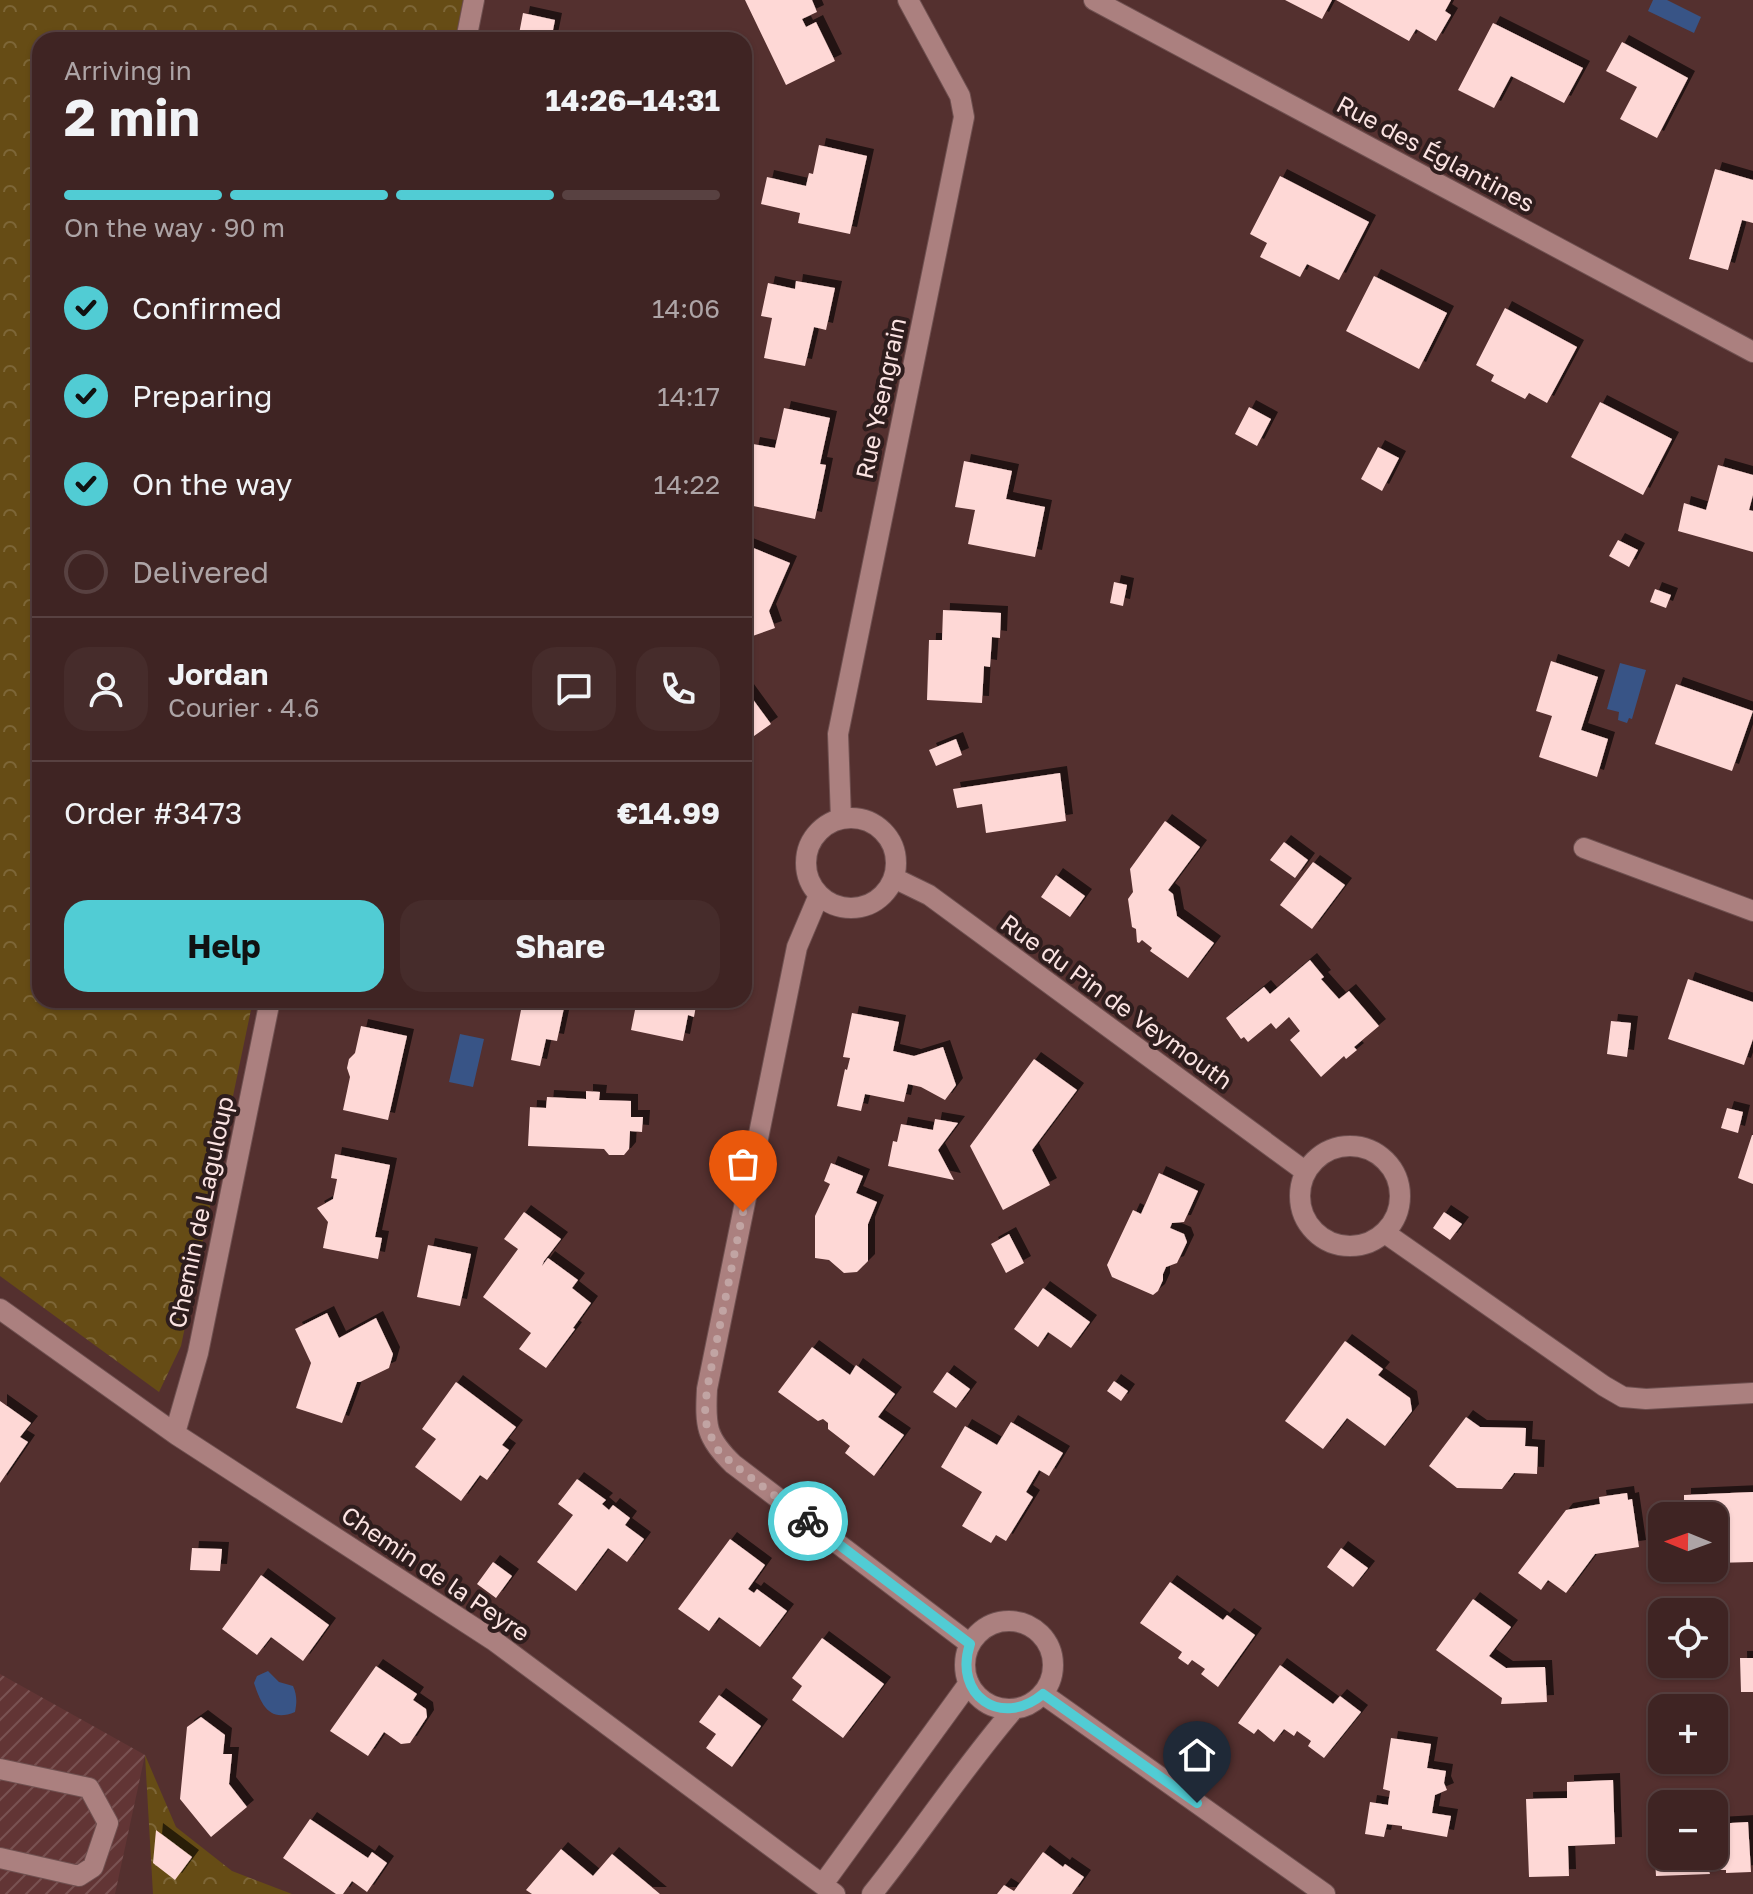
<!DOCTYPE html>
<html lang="en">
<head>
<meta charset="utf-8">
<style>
	body { margin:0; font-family:"Golos Text",sans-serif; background:#462c2b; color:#f1f3f6; height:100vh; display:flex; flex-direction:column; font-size:30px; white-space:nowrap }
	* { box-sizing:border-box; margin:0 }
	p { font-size:26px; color:#ada4a6 }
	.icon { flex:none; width:44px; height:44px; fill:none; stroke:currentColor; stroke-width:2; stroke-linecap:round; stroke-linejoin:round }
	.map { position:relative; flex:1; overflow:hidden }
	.drawer { position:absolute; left:32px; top:32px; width:720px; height:976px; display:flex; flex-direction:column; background:#3f2423; border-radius:24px; box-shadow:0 2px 6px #0004,0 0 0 2px #584141 }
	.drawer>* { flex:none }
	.needle { width:52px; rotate:271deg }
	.buttons { position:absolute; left:1648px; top:1502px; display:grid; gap:16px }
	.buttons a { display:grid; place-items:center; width:80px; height:80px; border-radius:16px; background:#3f2423; box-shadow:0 2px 6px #0004,0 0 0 2px #584141; font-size:40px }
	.pin { position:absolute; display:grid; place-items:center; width:68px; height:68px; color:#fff; margin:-82px -34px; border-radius:50% 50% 50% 0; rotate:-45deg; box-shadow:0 0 8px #0007 }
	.pin .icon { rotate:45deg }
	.courier { position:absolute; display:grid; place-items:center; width:80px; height:80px; margin:-40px; border:6px solid #51ccd4; border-radius:50%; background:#fff; color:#222; box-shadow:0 2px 10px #0007 }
	.head em { font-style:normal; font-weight:700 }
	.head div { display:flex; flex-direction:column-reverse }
	.head { display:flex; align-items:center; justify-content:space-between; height:136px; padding:0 32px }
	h1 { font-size:52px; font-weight:700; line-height:60px }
	.bar { display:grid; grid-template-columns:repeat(4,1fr); gap:12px 8px; align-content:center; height:96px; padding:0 32px }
	.bar i { height:10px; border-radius:6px; background:#584141 }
	.bar .on { background:#51ccd4 }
	.bar p { grid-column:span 4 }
	.line { display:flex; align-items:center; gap:20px; padding:0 32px; border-top:2px solid #584141 }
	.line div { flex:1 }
	.round { display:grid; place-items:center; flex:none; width:84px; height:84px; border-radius:24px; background:#462c2b }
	ol { padding:0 32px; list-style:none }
	li { display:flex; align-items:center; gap:24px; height:88px }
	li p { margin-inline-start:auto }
	li .icon { padding:8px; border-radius:50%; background:#51ccd4; color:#111; stroke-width:4 }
	li:last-child { color:#ada4a6 }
	li i { width:44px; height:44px; border:4px solid #584141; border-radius:50% }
	.button { display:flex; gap:16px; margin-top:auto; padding:16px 32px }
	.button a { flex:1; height:92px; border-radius:24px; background:#51ccd4; color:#111; font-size:32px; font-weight:700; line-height:92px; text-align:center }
	.button a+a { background:#462c2b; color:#f1f3f6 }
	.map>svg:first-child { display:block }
</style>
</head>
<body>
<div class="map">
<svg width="1753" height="1894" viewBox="0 0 1753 1894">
	<defs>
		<pattern id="industrial-furrows" width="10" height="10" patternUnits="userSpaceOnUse" patternTransform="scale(2)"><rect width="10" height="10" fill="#623535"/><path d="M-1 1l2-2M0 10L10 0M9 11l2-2" fill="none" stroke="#795252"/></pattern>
		<pattern id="forest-crowns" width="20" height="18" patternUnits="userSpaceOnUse" patternTransform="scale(2)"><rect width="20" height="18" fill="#664c15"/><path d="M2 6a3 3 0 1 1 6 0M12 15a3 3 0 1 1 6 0" fill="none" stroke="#7d6637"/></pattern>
		<filter id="shadow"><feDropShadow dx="7" dy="-7" stdDeviation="0" flood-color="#0009"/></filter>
	</defs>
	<rect width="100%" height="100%" fill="#54302f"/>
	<!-- industrial -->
	<path fill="url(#industrial-furrows)" d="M0 1674 145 1755 115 1894H0Z"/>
	<!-- forest -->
	<path fill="url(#forest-crowns)" d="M0 0H463L455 40H40V1000H253L181 1346 159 1392 0 1276Z
		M145 1755 176 1827 232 1871 292 1894H153Z"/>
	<!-- water -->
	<path fill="#385486" d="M1653 0H1667L1701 17 1694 33 1648 11Z
		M1620 663 1646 670 1632 719 1629 718 1627 723 1618 720 1619 712 1607 709Z
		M460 1034 484 1039 473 1087 449 1082Z
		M268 1671 279 1682 293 1686C297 1695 297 1702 295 1712 269 1723 261 1704 254 1683L257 1676Z"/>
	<!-- building -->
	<path fill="#fed8d6" filter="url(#shadow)" d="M745 0H812L817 12 802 19 806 27 816 22 835 61 786 85Z
		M1285 0H1332L1322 19Z
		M1336 0H1451L1445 11 1451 15 1436 41 1416 29 1409 41Z
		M523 13 555 20 551 40 519 34Z
		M1493 23 1583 68 1564 103 1511 76 1494 108 1458 90Z
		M1622 42 1688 78 1657 138 1620 119 1637 87 1606 71Z
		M819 145 867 156 850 234 798 223 800 213 761 204 767 177 806 186 809 173 813 174Z
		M1715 169 1753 180V223L1742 220 1728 270 1689 259Z
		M1280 176 1369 222 1339 280 1307 264 1300 277 1260 257 1267 243 1250 234Z
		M1374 276 1447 313 1419 369 1346 331Z
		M796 281 835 288 826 330 814 327 805 366 764 358 772 318 761 316 768 283 795 289Z
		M1505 308 1577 347 1547 403 1529 393 1525 399 1491 381 1494 375 1476 365Z
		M1600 402 1672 439 1643 495 1571 457Z
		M1249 407 1271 419 1257 446 1235 434Z
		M784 408 830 418 820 464 826 465 815 519 744 504V488L753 444 775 448Z
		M1378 447 1399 458 1382 491 1361 479Z
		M964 461 1012 471 1006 499 1045 507 1035 557 968 544 975 510 955 507Z
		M1718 465 1753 475V495L1749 510 1753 511V552L1678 531 1684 503 1706 510Z
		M1618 540 1638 550 1629 567 1609 556Z
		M746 545 790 563 769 611 775 628 747 638 744 629V551Z
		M1114 582 1127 585 1123 606 1110 603Z
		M1655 589 1671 595 1666 608 1650 602Z
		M943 610 1001 613 1000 638 992 637 990 667 984 666 982 703 927 700 929 640H942Z
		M1551 661 1598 677 1581 730 1608 739 1597 777 1539 757 1552 716 1536 711Z
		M1676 684 1753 711 1732 771 1655 744Z
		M744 687 771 724 744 743Z
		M956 739 962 755 936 766 929 750Z
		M1060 773 1066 821 986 833 982 804 957 808 953 789Z
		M1165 821 1200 847 1168 890 1173 894 1177 916 1214 943 1188 978 1150 951 1152 948 1142 940 1139 943 1137 942 1136 929 1132 927 1128 899 1133 892 1130 869Z
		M1284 842 1308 860 1295 878 1270 860Z
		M1313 862 1345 885 1312 929 1280 905Z
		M1056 875 1085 896 1070 917 1041 897Z
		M1310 960 1324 977 1321 979 1339 999 1349 991 1379 1026 1354 1047 1357 1050 1346 1059 1344 1056 1321 1077 1290 1040 1300 1031 1289 1017 1276 1029 1271 1023 1248 1042 1244 1037 1241 1039 1226 1018 1264 987 1270 994Z
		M1688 979 1753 1002V1039L1744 1065 1668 1039Z
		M523 1000H552L565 1003 557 1041 546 1039 540 1066 511 1060Z
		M637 1000H697L694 1017 688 1015 683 1041 631 1030Z
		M852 1013 899 1022 893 1051 914 1056 943 1047 956 1085 945 1100 921 1087 908 1084 904 1102 865 1094 861 1111 837 1106 845 1069 847 1070 850 1058 843 1057Z
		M1611 1021 1631 1023 1627 1057 1607 1054Z
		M361 1026 407 1036 388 1120 343 1110 350 1077 347 1068 349 1059 355 1053Z
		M1034 1059 1077 1090 1032 1150 1050 1185 1003 1210 970 1146Z
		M586 1091 600 1092 599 1100 631 1101V1117H643L642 1132 630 1131 629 1149 624 1155H609L604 1149 528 1146 530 1107 546 1108 547 1097 586 1099Z
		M1727 1108 1743 1112 1738 1133 1721 1128Z
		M935 1119 958 1123 938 1150 954 1180 888 1166 893 1141 897 1142 901 1124 933 1130Z
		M1752 1135H1753V1184L1738 1178Z
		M335 1154 390 1165 375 1237 382 1238 378 1259 323 1248 328 1222 317 1208 333 1199 337 1179 331 1178Z
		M831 1163 863 1176 856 1193 877 1202 868 1224V1261L857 1272 844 1273 829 1260 815 1258V1216L830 1184 824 1181Z
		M1159 1173 1198 1191 1184 1222 1172 1223 1170 1228 1184 1234 1187 1242 1177 1263 1166 1267 1163 1274V1280L1158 1291 1153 1295 1112 1277 1107 1265 1133 1210 1141 1214Z
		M524 1212 561 1239 544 1261 542 1266 548 1258 578 1280 572 1288 591 1303 573 1328 575 1329 546 1368 519 1349 531 1333 483 1297 518 1249 504 1239Z
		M1444 1212 1462 1224 1450 1240 1433 1228Z
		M1009 1234 1024 1263 1006 1273 991 1244Z
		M428 1245 471 1254 460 1306 417 1297Z
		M1043 1288 1090 1322 1071 1348 1048 1332 1038 1347 1014 1329Z
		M327 1313 339 1338 376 1318 393 1354 389 1368 360 1382H357L342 1423 296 1408 311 1363 295 1329Z
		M1345 1341 1383 1369 1378 1375 1410 1398 1412 1411 1385 1446 1347 1418 1323 1449 1285 1421Z
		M812 1347 850 1375 856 1365 895 1394 878 1417 904 1435 874 1476 845 1453 850 1446 828 1429V1423L823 1419 818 1421 778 1392Z
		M947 1372 970 1389 956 1408 933 1392Z
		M1114 1381 1128 1391 1121 1401 1107 1391Z
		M456 1382 516 1427 502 1445 509 1450 487 1480 480 1475 461 1501 415 1467 436 1439 422 1429Z
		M0 1401 31 1423 20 1437 28 1442 0 1483Z
		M1466 1417 1480 1427 1526 1428 1525 1446 1538 1447 1537 1474 1514 1473 1502 1489 1457 1488 1429 1466Z
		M1011 1422 1063 1453 1049 1476 1039 1470 1026 1492 1033 1497 1006 1541 996 1535 991 1543 962 1526 982 1492 941 1467 965 1426 997 1445Z
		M577 1479 606 1500 602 1504 609 1510 613 1505 630 1518 625 1525 644 1539 627 1562 608 1548 576 1591 537 1562 573 1515 558 1504Z
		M1753 1492V1562L1714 1563V1516H1684V1495Z
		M1627 1493 1628 1500 1632 1499 1639 1547 1595 1554 1566 1593 1548 1580 1541 1590 1518 1573 1566 1510 1600 1504 1599 1497Z
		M730 1539 765 1565 748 1589 754 1593 757 1589 787 1611 760 1647 719 1617 709 1631 678 1609Z
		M192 1548 222 1549 220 1571 190 1570Z
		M1341 1548 1368 1568 1353 1587 1327 1567Z
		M493 1562 512 1576 496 1598 477 1584Z
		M261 1575 329 1625 303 1661 271 1637 257 1655 222 1629Z
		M1170 1582 1223 1620 1227 1615 1255 1635 1218 1687 1201 1674 1205 1669 1192 1660 1188 1665 1178 1658 1182 1652 1140 1623Z
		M1473 1599 1511 1627 1489 1656 1506 1668 1545 1667 1547 1702 1501 1704 1502 1698 1436 1650Z
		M822 1638 884 1684 843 1738 792 1700 802 1686 792 1678Z
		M1740 1658H1753V1692H1741Z
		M1280 1665 1333 1704 1340 1696 1361 1712 1324 1758 1308 1746 1311 1741 1297 1731 1294 1736 1284 1729 1274 1742 1258 1729 1254 1734 1238 1723Z
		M376 1666 417 1694 413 1700 426 1709 427 1717 410 1743 401 1744 384 1732 368 1756 330 1731Z
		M719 1695 761 1726 732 1767 706 1748 716 1734 699 1722Z
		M201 1717 225 1735 223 1754H232L229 1784 247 1807 211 1837 180 1799 187 1727Z
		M1391 1738 1431 1744 1427 1768 1446 1771 1444 1783 1447 1790 1435 1795 1432 1813 1451 1816 1447 1837 1402 1829V1826L1387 1824 1384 1837 1365 1834 1370 1802 1388 1805 1390 1791 1383 1789Z
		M1613 1780 1615 1844 1568 1846 1569 1876 1529 1877 1526 1799 1567 1798V1782Z
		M310 1819 368 1858 372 1852 387 1863 367 1892 352 1881 343 1894H336L283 1858Z
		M1748 1822 1751 1872 1726 1873V1870H1709L1710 1874 1656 1876 1653 1827 1662 1826V1856H1714V1824Z
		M156 1830 192 1857 175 1880 153 1863Z
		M561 1849 593 1876 612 1854 660 1894H532L526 1890Z
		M1043 1852 1063 1867 1065 1864 1084 1877 1072 1894H997L1004 1885 1014 1891Z"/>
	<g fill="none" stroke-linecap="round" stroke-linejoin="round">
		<!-- minor casing -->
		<g stroke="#6f5050" stroke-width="22">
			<path id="minor" d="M1094 0 1753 352
				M466 40 474 0
				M806 863a45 45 0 1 1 90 0a45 45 0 1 1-90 0Z
				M841 819 838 734 964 117 960 96 908 0
				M1584 848 1753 911
				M894 878 929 895 1306 1172
				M819 895 797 947 707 1389C705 1426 706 1438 733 1464L970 1644
				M1300 1196a50 50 0 1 1 100 0a50 50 0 1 1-100 0Z
				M1385 1233 1604 1386 1623 1397 1646 1399 1753 1393
				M0 1309 177 1435 493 1640 835 1894
				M175 1433 198 1353 270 1000
				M965 1665a44 44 0 1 1 88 0a44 44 0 1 1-88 0Z
				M1043 1694 1325 1894
				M0 1769 89 1788 108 1823 93 1867 79 1876 0 1858
				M823 1884 969 1683
				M872 1894C921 1833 963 1768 1014 1709"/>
		</g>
		<!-- minor -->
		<use href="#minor" stroke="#ab807f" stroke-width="20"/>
	</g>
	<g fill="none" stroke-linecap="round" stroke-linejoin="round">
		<!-- done -->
		<path stroke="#c1a4a3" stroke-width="8" stroke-dasharray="0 14.4" d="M743 1212 707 1389 705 1412 707 1428 717 1449 733 1464 808 1521"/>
		<!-- route -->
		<path stroke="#51ccd4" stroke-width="10" d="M808 1521 970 1644C953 1695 1001 1729 1043 1694L1197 1803"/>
	</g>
	<g text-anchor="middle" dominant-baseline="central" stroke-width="8" stroke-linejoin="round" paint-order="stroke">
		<!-- street labels -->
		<g font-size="24" fill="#fbe3e2" stroke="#2e1d1d">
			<text transform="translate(1436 153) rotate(28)">Rue des Églantines</text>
			<text transform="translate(880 398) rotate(-78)">Rue Ysengrain</text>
			<text transform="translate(1117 1001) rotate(36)">Rue du Pin de Veymouth</text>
			<text transform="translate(200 1212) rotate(-78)">Chemin de Laguloup</text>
			<text transform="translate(436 1573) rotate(34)">Chemin de la Peyre</text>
		</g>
	</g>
</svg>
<div class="buttons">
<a><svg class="needle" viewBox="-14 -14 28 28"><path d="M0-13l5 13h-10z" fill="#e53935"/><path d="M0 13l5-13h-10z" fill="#ada4a6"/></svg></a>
<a><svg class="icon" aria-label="locate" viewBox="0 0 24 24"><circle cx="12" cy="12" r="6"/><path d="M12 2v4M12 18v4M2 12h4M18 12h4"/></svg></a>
<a>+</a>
<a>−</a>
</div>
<div class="pin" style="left:743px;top:1212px;background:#ea580c"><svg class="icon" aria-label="bag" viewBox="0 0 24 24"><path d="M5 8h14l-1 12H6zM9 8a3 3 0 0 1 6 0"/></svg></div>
<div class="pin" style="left:1197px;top:1803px;background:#1f2937"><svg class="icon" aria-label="home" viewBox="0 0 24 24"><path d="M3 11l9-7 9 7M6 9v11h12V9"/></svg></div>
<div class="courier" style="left:808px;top:1521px"><svg class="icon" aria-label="bike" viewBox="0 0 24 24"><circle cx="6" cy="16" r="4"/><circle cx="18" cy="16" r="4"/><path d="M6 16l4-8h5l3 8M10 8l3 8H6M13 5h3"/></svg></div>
<section class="drawer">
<div class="head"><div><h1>2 min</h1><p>Arriving in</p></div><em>14:26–14:31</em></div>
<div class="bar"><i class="on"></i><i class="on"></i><i class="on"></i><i></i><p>On the way · 90 m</p></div>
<ol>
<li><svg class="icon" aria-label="check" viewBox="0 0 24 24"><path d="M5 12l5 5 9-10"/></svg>Confirmed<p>14:06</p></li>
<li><svg class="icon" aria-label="check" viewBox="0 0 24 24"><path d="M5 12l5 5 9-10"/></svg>Preparing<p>14:17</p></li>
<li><svg class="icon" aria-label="check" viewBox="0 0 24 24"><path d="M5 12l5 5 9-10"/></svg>On the way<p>14:22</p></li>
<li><i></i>Delivered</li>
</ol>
<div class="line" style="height:144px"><a class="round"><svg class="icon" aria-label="person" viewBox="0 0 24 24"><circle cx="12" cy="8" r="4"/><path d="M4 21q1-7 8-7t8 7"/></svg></a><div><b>Jordan</b><p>Courier · 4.6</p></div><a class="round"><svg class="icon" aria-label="chat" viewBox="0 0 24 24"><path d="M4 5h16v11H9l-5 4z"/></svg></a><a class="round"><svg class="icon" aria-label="phone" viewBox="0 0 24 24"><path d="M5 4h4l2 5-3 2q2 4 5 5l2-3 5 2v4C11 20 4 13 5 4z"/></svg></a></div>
<div class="line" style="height:104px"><div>Order #3473</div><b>€14.99</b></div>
<div class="button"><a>Help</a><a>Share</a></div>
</section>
</div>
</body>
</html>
